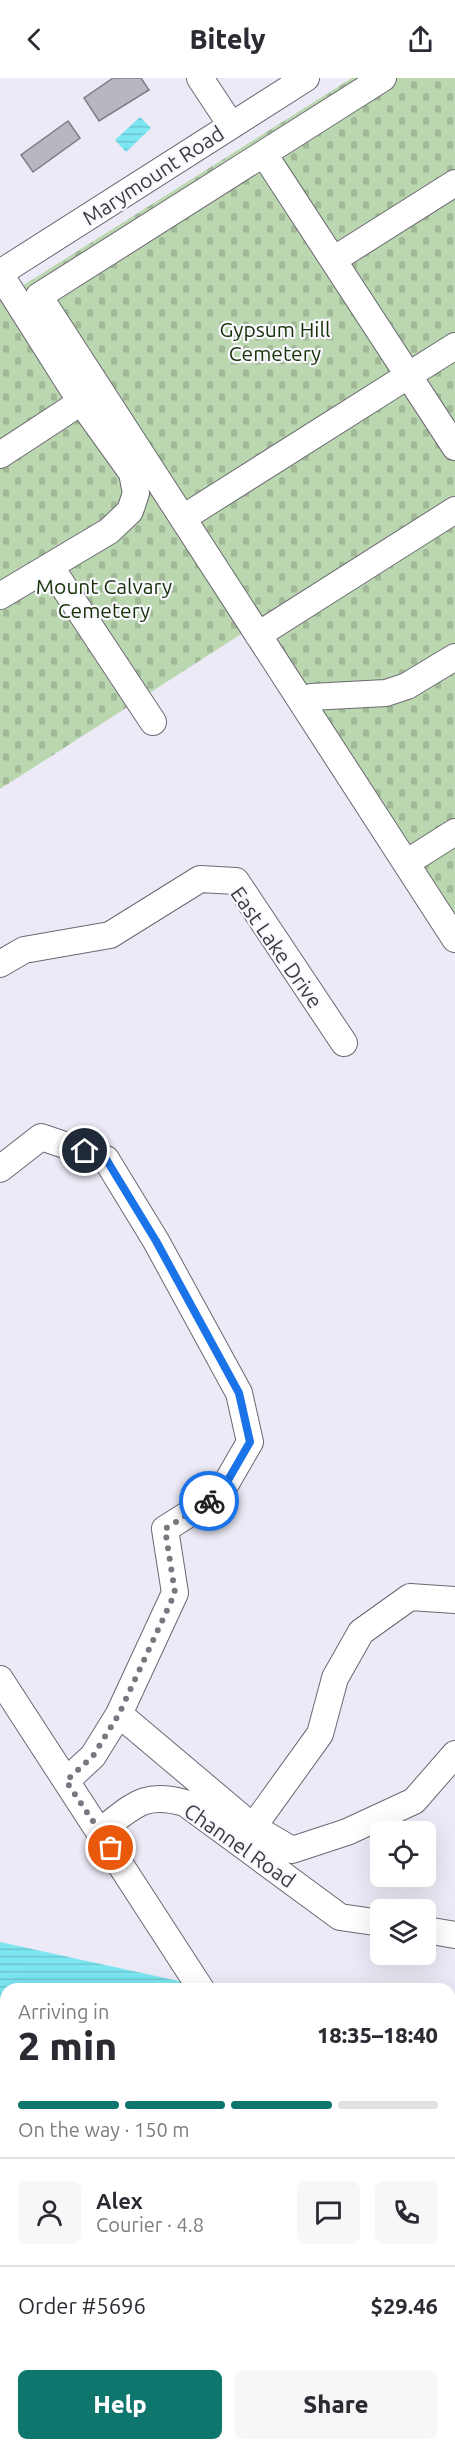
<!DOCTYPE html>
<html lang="en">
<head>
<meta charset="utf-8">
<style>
	body { margin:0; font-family:Ubuntu,sans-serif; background:#f7f7f7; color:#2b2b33; height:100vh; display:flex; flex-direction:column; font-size:22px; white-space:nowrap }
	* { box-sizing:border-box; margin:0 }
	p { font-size:20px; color:#7c7c81 }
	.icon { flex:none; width:33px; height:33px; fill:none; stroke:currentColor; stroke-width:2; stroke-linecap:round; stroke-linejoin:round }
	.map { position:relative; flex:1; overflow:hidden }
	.sheet { position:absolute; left:0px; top:1905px; width:456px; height:468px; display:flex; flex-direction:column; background:#fff; border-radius:18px 18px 0 0; box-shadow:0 6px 24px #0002 }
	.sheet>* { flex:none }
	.buttons { position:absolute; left:370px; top:1743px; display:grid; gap:12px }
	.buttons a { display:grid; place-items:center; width:66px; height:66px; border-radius:9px; background:#fff; box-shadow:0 6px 24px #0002; font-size:30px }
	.pin { position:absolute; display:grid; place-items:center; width:51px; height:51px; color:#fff; margin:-26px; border:3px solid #fff; border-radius:50%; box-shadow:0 2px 6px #0007 }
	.courier { position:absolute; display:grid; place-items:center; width:60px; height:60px; margin:-30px; border:4px solid #1a73e8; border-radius:50%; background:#fff; color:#222; box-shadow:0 2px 8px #0007 }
	.head em { font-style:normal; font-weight:800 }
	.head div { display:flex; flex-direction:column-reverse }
	.head { display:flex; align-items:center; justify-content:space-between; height:102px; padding:0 18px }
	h1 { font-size:39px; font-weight:800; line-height:45px }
	.bar { display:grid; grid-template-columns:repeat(4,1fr); gap:9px 6px; align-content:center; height:72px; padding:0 18px }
	.bar i { height:8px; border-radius:4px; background:#e1e1e2 }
	.bar .current { background:#0f766e }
	.bar p { grid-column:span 4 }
	.line { display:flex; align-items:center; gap:15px; padding:0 18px; border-top:2px solid #e1e1e2 }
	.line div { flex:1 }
	.round { display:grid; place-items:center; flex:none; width:63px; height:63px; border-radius:9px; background:#f7f7f7 }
	.primary-button { display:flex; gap:12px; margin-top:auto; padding:12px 18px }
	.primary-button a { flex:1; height:69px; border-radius:9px; background:#0f766e; color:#fff; font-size:24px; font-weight:800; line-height:69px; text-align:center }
	.primary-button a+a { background:#f7f7f7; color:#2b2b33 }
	header { display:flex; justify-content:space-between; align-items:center; height:78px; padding:0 18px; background:#fff; font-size:27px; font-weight:800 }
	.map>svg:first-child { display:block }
</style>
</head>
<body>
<header><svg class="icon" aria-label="back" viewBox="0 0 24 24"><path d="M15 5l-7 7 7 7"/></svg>Bitely<svg class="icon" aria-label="share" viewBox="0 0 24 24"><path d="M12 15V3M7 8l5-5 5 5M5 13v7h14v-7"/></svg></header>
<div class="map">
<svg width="455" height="2373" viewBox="0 0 455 2373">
	<defs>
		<pattern id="cemetery-stones" width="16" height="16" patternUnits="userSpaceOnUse" patternTransform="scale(1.5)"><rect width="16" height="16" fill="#bbd7af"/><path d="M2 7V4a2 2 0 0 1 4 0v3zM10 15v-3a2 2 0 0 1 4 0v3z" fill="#a2b998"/></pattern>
		<pattern id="water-rules" width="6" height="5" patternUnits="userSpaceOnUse" patternTransform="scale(1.5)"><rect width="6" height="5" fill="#7ce6f1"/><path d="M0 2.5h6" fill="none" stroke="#6cc6d0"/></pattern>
	</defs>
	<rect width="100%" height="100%" fill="#ebeaf6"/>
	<!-- cemetery -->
	<path fill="url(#cemetery-stones)" d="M352 0H455V871L249 551 0 711V222Z"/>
	<!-- water -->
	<path fill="url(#water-rules)" d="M140 39 151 50 126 74 115 62Z
		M0 1864 215 1911H6V1922L0 1920Z
		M450 1941 455 1942V2017L450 2015Z"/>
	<!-- building -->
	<path fill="#b7b6c1" stroke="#7e7d87" stroke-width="1.5" d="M141 0 149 12 99 43 84 20 113 0Z
		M68 43 80 60 33 94 21 77Z
		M97 2367H118L122 2373H101Z
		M359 2367H380L381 2373H345V2370Z"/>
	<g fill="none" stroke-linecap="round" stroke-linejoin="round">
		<!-- minor casing -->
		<g stroke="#6a6973" stroke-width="28">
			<path id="minor" d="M200 0 231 47
				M383 0 39 218 455 861
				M264 76 455 369
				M333 182 455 105
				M0 195 306 0
				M0 196 81 324 0 377
				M183 440 455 268
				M50 488 153 644
				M0 518 109 453 130 433 136 415 132 395 81 324
				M258 557 455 432
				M311 619 386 615 407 608 455 579
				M406 785 455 754
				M0 886 24 872 110 857 200 801 236 803 344 965
				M0 1091 41 1059 106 1081 156 1163 239 1315 250 1364 220 1416 165 1451 175 1515 119 1636 93 1678 66 1703
				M455 1522 410 1519 361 1554 335 1600 320 1656 253 1749 292 1772 347 1754 414 1723 455 1676
				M0 1601 201 1911
				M119 1636 253 1749
				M100 1753C133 1729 142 1713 185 1725L340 1839 381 1845
				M426 1852 455 1857
				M0 2120 6 2118
				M450 2272H455
				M450 2307 455 2315
				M0 2337 6 2339
				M271 2373 274 2367"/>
		</g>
		<!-- path -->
		<path stroke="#a0a0a9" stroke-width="4" stroke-dasharray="4.5 3" stroke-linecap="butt" d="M0 2032H6
			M450 2092 455 2093"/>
		<!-- minor -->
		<use href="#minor" stroke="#fff" stroke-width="26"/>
	</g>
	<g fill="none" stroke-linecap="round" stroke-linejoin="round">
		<!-- done -->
		<path stroke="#797880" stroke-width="6" stroke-dasharray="0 10.8" d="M111 1770 66 1703 93 1678 119 1636 175 1515 165 1451 209 1423"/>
		<!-- route -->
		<path stroke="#1a73e8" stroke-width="8" d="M85 1073 106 1081 156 1163 239 1315 250 1364 220 1416 209 1423"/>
	</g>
	<g text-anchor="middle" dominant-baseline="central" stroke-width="4.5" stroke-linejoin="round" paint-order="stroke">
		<!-- street labels -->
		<g font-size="21" fill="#3b3b40" stroke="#f9f8ff">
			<text transform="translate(153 97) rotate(-33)">Marymount Road</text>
			<text transform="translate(277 869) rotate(55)">East Lake Drive</text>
			<text transform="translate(240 1767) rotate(35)">Channel Road</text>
		</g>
		<!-- park labels -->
		<g font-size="21" fill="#163205" stroke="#f9f8ff">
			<text x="275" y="251">Gypsum Hill<tspan x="275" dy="24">Cemetery</tspan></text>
			<text x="104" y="508">Mount Calvary<tspan x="104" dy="24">Cemetery</tspan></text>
		</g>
	</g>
</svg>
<div class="buttons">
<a><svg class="icon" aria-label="locate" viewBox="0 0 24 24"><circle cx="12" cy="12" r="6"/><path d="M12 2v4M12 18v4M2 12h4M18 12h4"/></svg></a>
<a><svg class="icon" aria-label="layers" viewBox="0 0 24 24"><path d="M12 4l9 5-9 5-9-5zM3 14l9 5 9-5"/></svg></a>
</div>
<div class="pin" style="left:111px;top:1770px;background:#ea580c"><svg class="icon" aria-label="bag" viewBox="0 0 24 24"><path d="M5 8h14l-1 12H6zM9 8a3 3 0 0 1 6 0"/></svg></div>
<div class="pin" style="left:85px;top:1073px;background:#1f2937"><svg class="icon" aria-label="home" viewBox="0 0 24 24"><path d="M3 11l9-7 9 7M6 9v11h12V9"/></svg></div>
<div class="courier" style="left:209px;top:1423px"><svg class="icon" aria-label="bike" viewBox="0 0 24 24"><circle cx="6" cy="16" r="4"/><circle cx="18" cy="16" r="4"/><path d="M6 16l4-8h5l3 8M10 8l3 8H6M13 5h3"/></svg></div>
<section class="sheet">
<div class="head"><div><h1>2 min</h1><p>Arriving in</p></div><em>18:35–18:40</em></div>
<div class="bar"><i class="current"></i><i class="current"></i><i class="current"></i><i></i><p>On the way · 150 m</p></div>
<div class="line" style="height:108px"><a class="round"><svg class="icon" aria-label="person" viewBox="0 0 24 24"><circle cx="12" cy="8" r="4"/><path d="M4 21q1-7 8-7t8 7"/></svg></a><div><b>Alex</b><p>Courier · 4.8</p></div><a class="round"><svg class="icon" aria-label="chat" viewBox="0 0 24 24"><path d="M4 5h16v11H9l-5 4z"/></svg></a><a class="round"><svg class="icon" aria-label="phone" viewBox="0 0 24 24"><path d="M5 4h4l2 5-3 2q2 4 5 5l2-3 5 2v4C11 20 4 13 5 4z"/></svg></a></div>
<div class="line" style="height:78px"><div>Order #5696</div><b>$29.46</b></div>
<div class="primary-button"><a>Help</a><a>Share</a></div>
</section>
</div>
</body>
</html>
